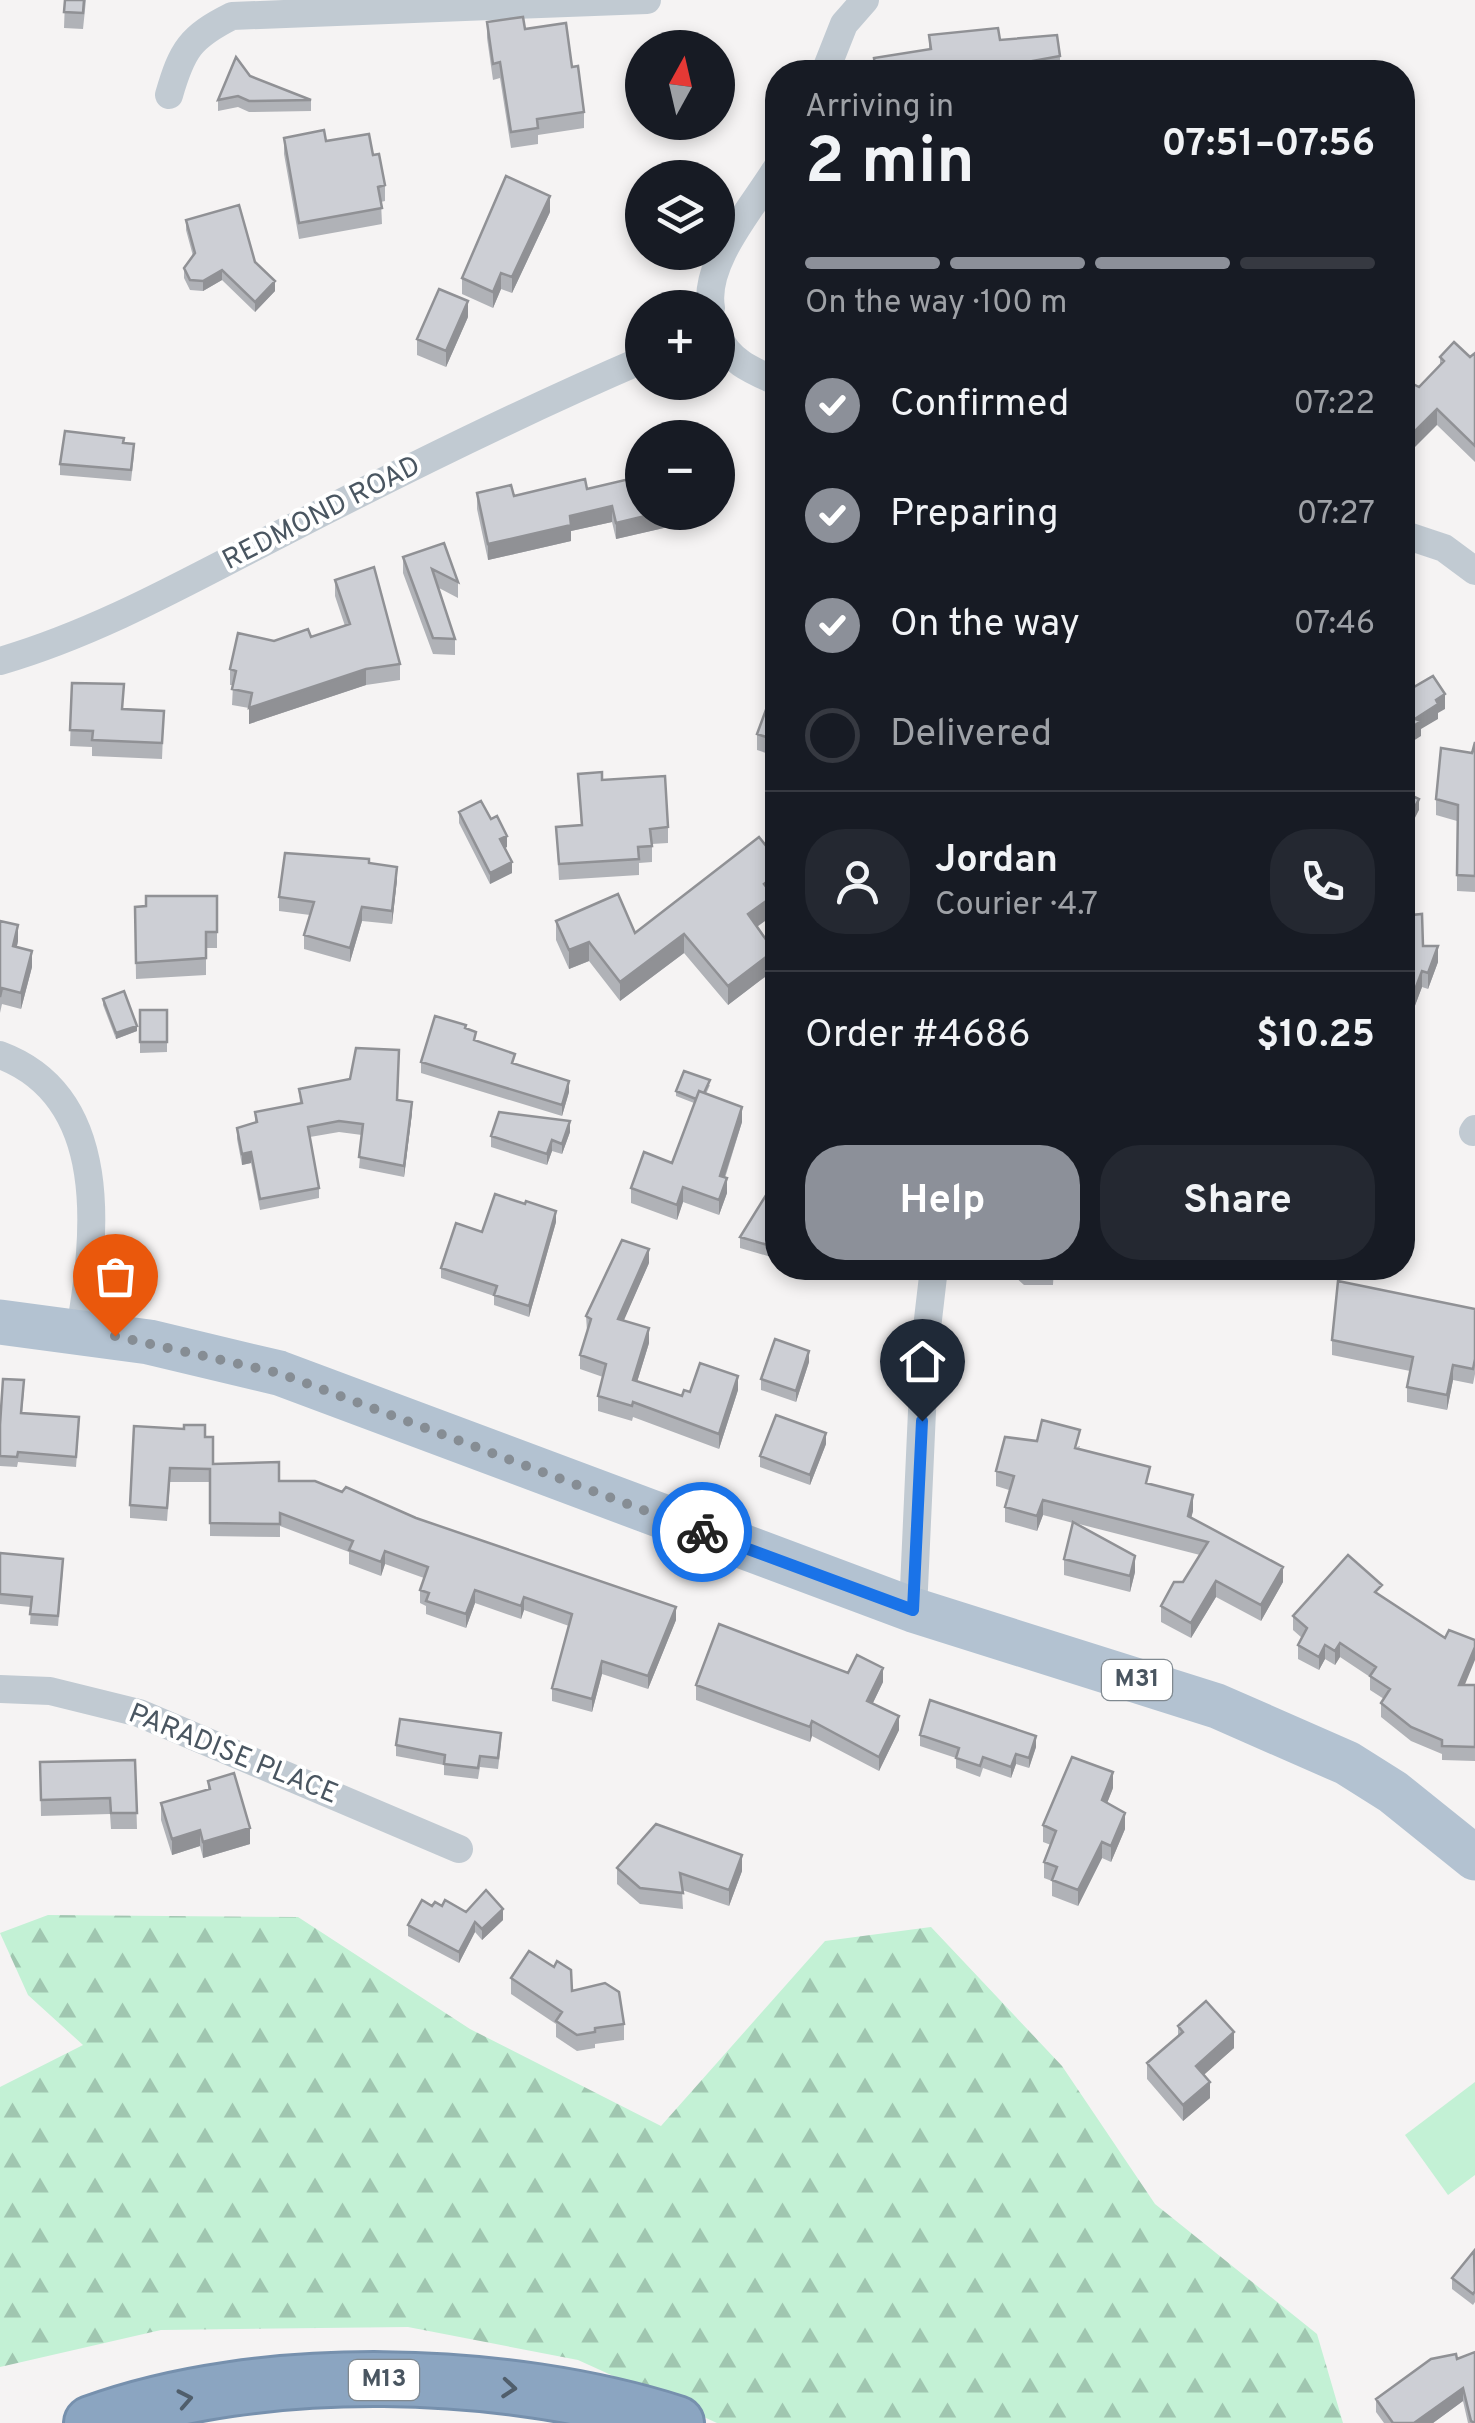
<!DOCTYPE html>
<html lang="en">
<head>
<meta charset="utf-8">
<style>
	body { margin:0; font-family:Overpass,sans-serif; background:#242831; color:#f1f3f6; height:100vh; display:flex; flex-direction:column; font-size:38px; white-space:nowrap }
	* { box-sizing:border-box; margin:0 }
	p { font-size:32px; color:#9ea1a6 }
	.icon { flex:none; width:55px; height:55px; fill:none; stroke:currentColor; stroke-width:2; stroke-linecap:round; stroke-linejoin:round }
	.map { position:relative; flex:1; overflow:hidden }
	.sheet { position:absolute; left:765px; top:60px; width:650px; height:1220px; display:flex; flex-direction:column; background:#171b24; border-radius:40px; box-shadow:0 5px 15px #0003 }
	.sheet>* { flex:none }
	.needle { width:65px; rotate:8deg }
	.buttons { position:absolute; left:625px; top:30px; display:grid; gap:20px }
	.buttons a { display:grid; place-items:center; width:110px; height:110px; border-radius:50%; background:#171b24; box-shadow:0 5px 15px #0003; font-size:50px }
	.pin { position:absolute; display:grid; place-items:center; width:85px; height:85px; color:#fff; margin:-102px -42px; border-radius:50% 50% 50% 0; rotate:-45deg; box-shadow:0 0 10px #0007 }
	.pin .icon { rotate:45deg }
	.courier { position:absolute; display:grid; place-items:center; width:100px; height:100px; margin:-50px; border:8px solid #1a73e8; border-radius:50%; background:#fff; color:#222; box-shadow:0 2px 12px #0007 }
	.summary em { font-style:normal; font-weight:700 }
	.summary div { display:flex; flex-direction:column-reverse }
	.summary { display:flex; align-items:center; justify-content:space-between; height:170px; padding:0 40px }
	h1 { font-size:65px; font-weight:700; line-height:75px }
	.bar { display:grid; grid-template-columns:repeat(4,1fr); gap:15px 10px; align-content:center; height:120px; padding:0 40px }
	.bar i { height:12px; border-radius:8px; background:#363941 }
	.bar .selected { background:#8c9099 }
	.bar p { grid-column:span 4 }
	.line { display:flex; align-items:center; gap:25px; padding:0 40px; border-top:2px solid #363941 }
	.line div { flex:1 }
	.round { display:grid; place-items:center; flex:none; width:105px; height:105px; border-radius:40px; background:#242831 }
	ol { padding:0 40px; list-style:none }
	li { display:flex; align-items:center; gap:30px; height:110px }
	li p { margin-inline-start:auto }
	li .icon { padding:10px; border-radius:50%; background:#8c9099; color:#fff; stroke-width:4 }
	li:last-child { color:#9ea1a6 }
	li i { width:55px; height:55px; border:5px solid #363941; border-radius:50% }
	.button { display:flex; gap:20px; margin-top:auto; padding:20px 40px }
	.button a { flex:1; height:115px; border-radius:40px; background:#8c9099; color:#fff; font-size:40px; font-weight:700; line-height:115px; text-align:center }
	.button a+a { background:#242831; color:#f1f3f6 }
	.map>svg:first-child { display:block }
</style>
</head>
<body>
<div class="map">
<svg width="1475" height="2423" viewBox="0 0 1475 2423">
	<defs>
		<pattern id="forest-firs" width="22" height="20" patternUnits="userSpaceOnUse" patternTransform="scale(2.5)"><rect width="22" height="20" fill="#c3f1d5"/><path d="M5 1l3.5 6h-7zM16 11l3.5 6h-7z" fill="#a0c6b0"/></pattern>
	</defs>
	<rect width="100%" height="100%" fill="#f5f3f3"/>
	<!-- green -->
	<path fill="#c3f1d5" d="M1475 2082V2175L1448 2195 1405 2135Z"/>
	<!-- forest -->
	<path fill="url(#forest-firs)" d="M48 1915 298 1917 470 2029 661 2126 825 1941 931 1927 1062 2066 1155 2204 1317 2334 1343 2423H717L578 2360 408 2327 161 2330 0 2367V2087L83 2045 28 1995 0 1933Z"/>
	<g fill="none" stroke-linecap="round" stroke-linejoin="round">
		<!-- highway casing -->
		<g stroke="#7690ad" stroke-width="58">
			<path id="highway" d="M91 2423C261 2361 506 2368 677 2423"/>
		</g>
		<!-- street -->
		<path stroke="#c1cad2" stroke-width="28" d="M825 72 844 24 865 0
			M169 95C182 50 190 37 232 16L647 0
			M711 308C703 261 755 205 778 166
			M718 335C728 361 753 371 778 382
			M1402 534 1444 548 1475 571
			M0 661C100 632 192 579 284 532 402 471 521 412 642 360
			M0 1055C112 1097 96 1236 80 1330
			M1473 1132 1475 1129
			M913 1610 925 1345 934 1268
			M0 1689 50 1691 139 1713 459 1849"/>
		<!-- primary -->
		<path stroke="#b3c2d1" stroke-width="45" d="M0 1322 149 1342 279 1373 913 1610 1217 1706 1347 1763 1393 1792 1475 1858"/>
		<!-- highway -->
		<use href="#highway" stroke="#8ba5c1" stroke-width="52"/>
	</g>
	<!-- wall -->
	<path fill="#b0b2b7" d="M65 0H86L83 29 64 28Z
		M487 22 525 29 572 67 584 112V128L538 135V144L511 148 500 78 493 80 487 38Z
		M929 35 1000 40 1060 56V71L1051 72H874V58L929 49Z
		M250 76 311 100V111L249 112 238 107 218 111V100Z
		M284 138 326 141 373 155 385 185V201L381 202 382 224 299 239 284 154Z
		M550 212 512 293 501 289 493 308 462 294V278Z
		M186 220 255 262 275 291 255 312 222 280 203 291 190 290 184 278V268L193 256 186 230Z
		M468 317 446 367 417 355V339Z
		M1475 353V462L1437 425 1419 387 1440 366V357H1470Z
		M124 443 134 455 131 481 60 475V464Z
		M587 489 716 512V516L616 539 612 522 571 531V541L488 560 477 509V493L514 496Z
		M444 543 458 582V598L439 588 455 639V655L433 654 403 573V557Z
		M335 580 400 664V680L366 685 249 724V708L232 705 233 685H230V669L274 641 311 637 345 626 335 596Z
		M72 683 123 709 164 711 162 759 92 756V747L70 746Z
		M778 701V757L757 750V734L772 708Z
		M1475 742V892L1457 891V821L1436 815V799L1472 753Z
		M578 774 602 780 668 827V843L652 844V862L639 863V875L559 880 556 827 581 825Z
		M459 812 491 819 507 847 505 848 512 873 490 884 459 823Z
		M778 861V892L773 896V915L757 927 774 970 728 1005 684 953 620 1001 589 961 569 969 556 940V921L635 933Z
		M369 863 397 880 392 924 362 921 350 962 304 949V935L310 915 279 911V897Z
		M217 896V948H206V975L136 979 135 907 146 906Z
		M1402 916 1423 946 1438 962 1428 989 1422 987 1405 1032 1402 1031Z
		M0 921 18 941 17 947 32 967 21 1009 2 1004 0 1013Z
		M103 999 137 1031 116 1039 103 1005Z
		M140 1010H167V1052L140 1053Z
		M466 1028 476 1041 515 1064 569 1092 562 1116 421 1073V1062Z
		M710 1085 706 1094 742 1122 725 1178 727 1193 719 1215 683 1202 677 1220 631 1203V1188L672 1163 694 1103 676 1096V1091Z
		M299 1089 398 1100 412 1113 404 1177 359 1168 362 1135 339 1132 310 1137 319 1188V1198L260 1210 251 1163 242 1165 237 1139V1128L255 1122V1112L300 1104Z
		M570 1132 562 1154 552 1151 547 1165 491 1147V1136Z
		M778 1176V1259L740 1248V1237Z
		M556 1222 529 1317 494 1305V1296L441 1278V1268L482 1232Z
		M649 1263 623 1321 649 1343 637 1382 682 1396 690 1392 738 1390 719 1449 633 1417 632 1421 598 1411V1396L603 1377 580 1369V1355L587 1331 586 1316Z
		M1005 1268H1054L1053 1285H1024Z
		M1475 1309V1374L1473 1384 1453 1380 1447 1410 1407 1402V1387L1410 1371 1332 1355V1340Z
		M809 1362 796 1402 761 1390V1379Z
		M24 1390 22 1413 79 1427 76 1467 18 1462 17 1467 0 1466V1425Z
		M205 1437 213 1464 416 1518 676 1620 648 1689 602 1674 592 1712 552 1701V1688L569 1626 524 1610 521 1619 475 1603 466 1628 426 1614V1606L420 1603V1590L424 1578 385 1564 381 1576 349 1564V1552L280 1526V1537L210 1536V1482H170L167 1521 130 1518V1505Z
		M826 1444 810 1485 760 1467V1456Z
		M1080 1446 1079 1449 1149 1484 1193 1511 1191 1517 1283 1582 1261 1621 1216 1597 1191 1638 1161 1622V1606L1183 1582 1200 1555 1075 1523 1135 1572 1130 1592 1064 1575V1559L1073 1523 1043 1515 1037 1531 1005 1522V1507L1009 1490 996 1486V1471Z
		M0 1553 63 1569 58 1626 30 1624 31 1607 0 1604Z
		M1382 1597 1465 1685H1475V1761L1442 1760V1754L1411 1741 1381 1717V1703L1384 1699 1370 1690V1677L1340 1657 1335 1665 1325 1659 1319 1670 1298 1659V1645L1302 1638 1293 1630V1616Z
		M848 1673 883 1682 873 1703 899 1730 879 1771 812 1736 810 1742 696 1700V1685Z
		M920 1735 1036 1747 1029 1768 1016 1764 1011 1778 983 1768 980 1777 956 1768V1758L920 1746Z
		M501 1744 498 1769 480 1767 478 1779 444 1775V1765L396 1756V1745Z
		M135 1760 137 1829H111L110 1814 41 1816 40 1762Z
		M208 1781 250 1844 203 1858 200 1846 172 1855 161 1820V1803L208 1789Z
		M1113 1788 1107 1803 1125 1829 1111 1862 1102 1858 1078 1906 1052 1896V1881L1044 1878V1862L1051 1845 1043 1842V1825Z
		M617 1868 742 1871 729 1906 682 1890 683 1909 640 1904 617 1884Z
		M432 1906H442L503 1920 482 1940 475 1932 459 1963 408 1936V1925Z
		M511 1978 572 1991 624 2024V2040L595 2044V2048L577 2051 556 2037V2024L511 1994Z
		M1178 2026 1234 2048 1203 2075 1210 2098 1183 2121 1147 2079V2063L1178 2036Z
		M1475 2252V2302L1473 2305 1452 2289V2278Z
		M1457 2359 1475 2423H1468L1463 2401 1433 2423H1384L1376 2412V2399Z"/>
	<!-- shaded-wall -->
	<path fill="#909195" d="M550 196V212L512 293V277Z
		M222 270V280L203 291V281Z
		M501 273V289L493 308V292Z
		M275 281V291L255 312V302Z
		M468 301V317L446 367V351Z
		M1437 409V425L1402 460V444Z
		M612 506V522L571 531V541L488 560V544L570 516Z
		M662 512H716V516L616 539V523Z
		M366 669V685L249 724V708Z
		M1445 694V709L1438 713V719L1421 729V736L1402 748V734L1415 719 1436 700Z
		M1419 799V810L1402 843V832Z
		M507 836V847L500 850V839Z
		M512 862V873L490 884V873Z
		M397 867V880L392 924V911Z
		M778 873V892L771 898 773 896V915L748 933V914L764 884Z
		M362 907V921L350 962V948Z
		M18 925V941L13 962V946Z
		M684 934V953L620 1001V982Z
		M589 942V961L569 969V950Z
		M1438 946V962L1428 989V973Z
		M32 951V967L21 1009V993Z
		M774 951V970L728 1005V986Z
		M1422 971V987L1405 1032V1016Z
		M137 1026V1031L116 1039V1033Z
		M569 1081V1092L562 1116V1105Z
		M412 1102V1113L404 1177V1166Z
		M742 1107V1122L720 1191V1176Z
		M570 1121V1132L562 1154V1144Z
		M552 1140V1151L547 1165V1154Z
		M251 1152V1163L242 1165V1154Z
		M727 1178V1193L719 1215V1200Z
		M683 1187V1202L677 1220V1205Z
		M556 1211V1222L529 1317V1306Z
		M649 1249V1263L618 1334V1319Z
		M649 1328V1343L633 1395V1380Z
		M809 1351V1362L796 1402V1391Z
		M1453 1365V1380L1447 1410V1395Z
		M738 1376V1390L719 1449V1434Z
		M826 1433V1444L810 1485V1475Z
		M1193 1495V1511L1188 1531V1516Z
		M1043 1500V1515L1037 1531V1516Z
		M385 1551V1564L381 1576V1562Z
		M1135 1556V1572L1130 1592V1576Z
		M1283 1567V1582L1261 1621V1605Z
		M1216 1581V1597L1191 1638V1623Z
		M475 1590V1603L466 1628V1614Z
		M524 1597V1610L521 1619V1606Z
		M676 1607V1620L648 1689V1676Z
		M1340 1643V1657L1335 1665V1651Z
		M1325 1645V1659L1319 1670V1657Z
		M1475 1647V1660L1459 1699V1685Z
		M602 1661V1674L592 1712V1699Z
		M883 1668V1682L867 1715V1701Z
		M899 1716V1730L879 1771V1757Z
		M812 1721V1736L810 1742V1727Z
		M1036 1736V1747L1029 1768V1758Z
		M1016 1754V1764L1011 1778V1767Z
		M1113 1772V1788L1102 1816V1800Z
		M1125 1813V1829L1111 1862V1846Z
		M250 1828V1844L203 1858V1842Z
		M200 1830V1846L172 1855V1839Z
		M1102 1842V1858L1078 1906V1890Z
		M742 1855V1871L729 1906V1890Z
		M503 1909V1920L482 1940V1929Z
		M475 1922V1932L459 1963V1952Z
		M1234 2032V2048L1196 2082V2066Z
		M1210 2082V2098L1183 2121V2105Z
		M1463 2388V2401L1433 2423H1414Z"/>
	<!-- building -->
	<path fill="#cdcfd5" stroke="#909195" stroke-width="2.5" d="M65 0H84L83 13 64 12Z
		M523 17 525 29 566 23 572 67 578 66 584 112 537 119 538 128 511 132 500 62 493 64 487 22Z
		M998 28 1000 40 1057 35 1060 56 971 72H876L874 58 931 49 929 35Z
		M236 57 250 76 311 100 249 101 238 96 218 100Z
		M324 130 326 141 369 134 373 155 379 154 385 185 378 187 382 208 299 223 284 138Z
		M506 176 550 196 512 277 501 273 493 292 462 278Z
		M239 205 255 262 275 281 255 302 222 270 203 281 190 280 184 268 195 253 186 220Z
		M439 289 468 301 446 351 417 339Z
		M1454 342 1470 357 1475 353V446L1437 409 1402 444V395L1413 384 1419 387 1444 361 1440 357Z
		M65 431 124 438 123 443 134 444 131 470 60 464Z
		M642 476V512H662L616 523 612 506 570 516 571 525 488 544 477 493 511 485 514 496 585 479 587 489Z
		M444 543 458 582 432 569 455 639 433 638 403 557Z
		M374 567 400 664 366 669 249 708 252 693 232 689 236 671 230 669 238 633 274 641 308 629 311 637 350 624 335 580Z
		M1433 676 1445 694 1436 700 1438 704 1415 719 1421 721 1402 734V694Z
		M72 683 124 684 122 709 164 711 162 743 92 740 93 731 70 730Z
		M774 700 778 701V741L757 734 767 707 772 708Z
		M1475 742V876L1457 875 1458 805 1436 799 1441 748 1472 753Z
		M602 772V780L665 776 668 827 650 829 652 846 638 847 639 859 559 864 556 827 582 825 578 774Z
		M1402 791 1419 799 1402 832Z
		M481 801 491 819 497 816 507 836 500 839 512 862 490 873 459 812Z
		M759 837 778 861V873L764 884 773 896 748 914 774 951 728 986 684 934 620 982 589 942 569 950 556 921 618 894 635 933Z
		M285 853 369 859V863L397 867 392 911 362 907 350 948 304 935 314 902 279 897Z
		M146 896H217V932H206V958L136 963 135 907 146 906Z
		M1422 914 1423 946H1438L1428 973 1422 971 1405 1016 1402 1015V916Z
		M0 921 18 925 13 946 32 951 21 993 2 988 0 997Z
		M124 991 137 1026 116 1033 103 999Z
		M140 1010H167V1042H140Z
		M435 1016 466 1025 465 1028 476 1032 474 1040 515 1054 512 1063 569 1081 562 1105 421 1062Z
		M356 1048 399 1050 397 1100 412 1102 404 1166 359 1157 363 1124 339 1121 308 1127 319 1188 260 1199 251 1152 242 1154 237 1128 257 1122 255 1112 302 1103 299 1089 350 1079Z
		M684 1071 710 1080 704 1093 699 1091 696 1099 676 1091Z
		M699 1091 742 1107 720 1176 727 1178 719 1200 683 1187 677 1205 631 1188 644 1152 672 1163Z
		M499 1112 570 1121 562 1144 552 1140 547 1154 491 1136Z
		M778 1176V1248L740 1237Z
		M495 1194 525 1204 526 1201 556 1211 529 1306 494 1295 497 1286 441 1268 456 1223 482 1232Z
		M622 1240 649 1249 618 1319 649 1328 633 1380 682 1396 684 1390 690 1392 700 1363 738 1376 719 1434 633 1402 632 1406 598 1396 606 1364 580 1355 591 1319 586 1316Z
		M1022 1268H1053V1269H1024Z
		M1338 1281 1475 1309V1359L1473 1369 1453 1365 1447 1395 1407 1387 1413 1357 1332 1340Z
		M775 1339 809 1351 796 1391 761 1379Z
		M3 1379 24 1380 21 1413 79 1417 76 1457 18 1452 17 1457 0 1456V1425Z
		M776 1415 826 1433 810 1475 760 1456Z
		M1042 1420 1080 1430 1075 1448 1150 1467 1146 1483 1193 1495 1188 1516 1283 1567 1261 1605 1216 1581 1191 1623 1161 1606 1174 1582H1183L1208 1542 1043 1500 1037 1516 1005 1507 1014 1476 996 1471 1005 1437 1037 1441Z
		M184 1425H205V1437H213V1464L279 1462V1481H315L342 1492 346 1487 416 1518 676 1607 648 1676 602 1661 592 1699 552 1688 572 1614 524 1597 521 1606 475 1590 466 1614 426 1601 429 1593 420 1590 428 1567 385 1551 381 1562 349 1550 353 1541 280 1513V1524L210 1523V1469L170 1468 167 1508 130 1505 134 1426 184 1429Z
		M1073 1522 1135 1556 1130 1576 1064 1559Z
		M0 1553 63 1559 58 1616 30 1614 32 1597 0 1594Z
		M1348 1555 1382 1585 1375 1592 1445 1638 1449 1630 1475 1640V1647L1459 1685H1475V1747L1442 1746V1740L1411 1727 1381 1703 1390 1689 1370 1676 1376 1667 1340 1643 1335 1651 1325 1645 1319 1657 1298 1645 1307 1628 1293 1616Z
		M719 1624 848 1673 857 1655 883 1668 867 1701 899 1716 879 1757 812 1721 810 1727 696 1685Z
		M930 1700 1036 1736 1029 1758 1016 1754 1011 1767 983 1757 980 1766 956 1758 959 1748 920 1735Z
		M400 1719 501 1733 498 1758 480 1756 478 1768 444 1764 445 1755 396 1745Z
		M1072 1757 1113 1772 1102 1800 1125 1813 1111 1846 1102 1842 1078 1890 1052 1880 1057 1867 1044 1862 1056 1831 1043 1825Z
		M135 1760 137 1813H111L110 1798 41 1800 40 1762Z
		M234 1773 250 1828 203 1842 200 1830 172 1839 161 1803 210 1789 208 1781Z
		M656 1824 742 1855 729 1890 680 1873 683 1893 640 1888 617 1868Z
		M486 1890 503 1909 482 1929 475 1922 459 1952 408 1925 422 1900 432 1906 435 1902 442 1906 445 1900 466 1912Z
		M529 1951 554 1967 557 1961 571 1970 572 1991 605 1983 619 1992 624 2024 595 2028V2032L577 2035 556 2021 562 2012 511 1978Z
		M1206 2001 1234 2032 1196 2066 1210 2082 1183 2105 1147 2063 1183 2032 1178 2026Z
		M1474 2251 1475 2291 1473 2294 1452 2278Z
		M1475 2352V2423L1471 2421 1463 2388 1414 2423H1393L1376 2399 1431 2359 1456 2354 1457 2359Z"/>
	<!-- one-way arrows -->
	<defs><path id="oneway-chevron" d="M-2-3.5L2.5 0L-2 3.5" fill="none" stroke-width="1.6" stroke-linecap="round" stroke-linejoin="round" transform="scale(2.5)"/></defs>
	<g stroke="#505e6b">
		<use href="#oneway-chevron" transform="translate(509 2388) rotate(5)"/>
		<use href="#oneway-chevron" transform="translate(185 2399) rotate(-11)"/>
	</g>
	<g fill="none" stroke-linecap="round" stroke-linejoin="round">
		<!-- done -->
		<path stroke="#868d94" stroke-width="10" stroke-dasharray="0 18" d="M115 1336 279 1373 702 1532"/>
		<!-- route -->
		<path stroke="#1a73e8" stroke-width="12" d="M702 1532 913 1610 922 1421"/>
	</g>
	<g text-anchor="middle" dominant-baseline="central" stroke-width="8" stroke-linejoin="round" paint-order="stroke">
		<!-- shield labels -->
		<g fill="#fff" stroke="#808990" stroke-width="2.5">
			<rect x="1102" y="1660" width="70" height="40" rx="8"/>
			<rect x="349" y="2360" width="70" height="40" rx="8"/>
		</g>
		<g font-size="25" font-weight="bold" fill="#4a5661">
			<text x="1137" y="1680">M31</text>
			<text x="384" y="2380">M13</text>
		</g>
		<!-- street labels -->
		<g font-size="28" fill="#4a5661" stroke="#fff">
			<text transform="translate(322 514) rotate(-27)">REDMOND ROAD</text>
			<text transform="translate(233 1755) rotate(22)">PARADISE PLACE</text>
		</g>
	</g>
</svg>
<div class="buttons">
<a><svg class="needle" viewBox="-14 -14 28 28"><path d="M0-13l5 13h-10z" fill="#e53935"/><path d="M0 13l5-13h-10z" fill="#9ea1a6"/></svg></a>
<a><svg class="icon" aria-label="layers" viewBox="0 0 24 24"><path d="M12 4l9 5-9 5-9-5zM3 14l9 5 9-5"/></svg></a>
<a>+</a>
<a>−</a>
</div>
<div class="pin" style="left:115px;top:1336px;background:#ea580c"><svg class="icon" aria-label="bag" viewBox="0 0 24 24"><path d="M5 8h14l-1 12H6zM9 8a3 3 0 0 1 6 0"/></svg></div>
<div class="pin" style="left:922px;top:1421px;background:#1f2937"><svg class="icon" aria-label="home" viewBox="0 0 24 24"><path d="M3 11l9-7 9 7M6 9v11h12V9"/></svg></div>
<div class="courier" style="left:702px;top:1532px"><svg class="icon" aria-label="bike" viewBox="0 0 24 24"><circle cx="6" cy="16" r="4"/><circle cx="18" cy="16" r="4"/><path d="M6 16l4-8h5l3 8M10 8l3 8H6M13 5h3"/></svg></div>
<section class="sheet">
<div class="summary"><div><h1>2 min</h1><p>Arriving in</p></div><em>07:51–07:56</em></div>
<div class="bar"><i class="selected"></i><i class="selected"></i><i class="selected"></i><i></i><p>On the way · 100 m</p></div>
<ol>
<li><svg class="icon" aria-label="check" viewBox="0 0 24 24"><path d="M5 12l5 5 9-10"/></svg>Confirmed<p>07:22</p></li>
<li><svg class="icon" aria-label="check" viewBox="0 0 24 24"><path d="M5 12l5 5 9-10"/></svg>Preparing<p>07:27</p></li>
<li><svg class="icon" aria-label="check" viewBox="0 0 24 24"><path d="M5 12l5 5 9-10"/></svg>On the way<p>07:46</p></li>
<li><i></i>Delivered</li>
</ol>
<div class="line" style="height:180px"><a class="round"><svg class="icon" aria-label="person" viewBox="0 0 24 24"><circle cx="12" cy="8" r="4"/><path d="M4 21q1-7 8-7t8 7"/></svg></a><div><b>Jordan</b><p>Courier · 4.7</p></div><a class="round"><svg class="icon" aria-label="phone" viewBox="0 0 24 24"><path d="M5 4h4l2 5-3 2q2 4 5 5l2-3 5 2v4C11 20 4 13 5 4z"/></svg></a></div>
<div class="line" style="height:130px"><div>Order #4686</div><b>$10.25</b></div>
<div class="button"><a>Help</a><a>Share</a></div>
</section>
</div>
</body>
</html>
